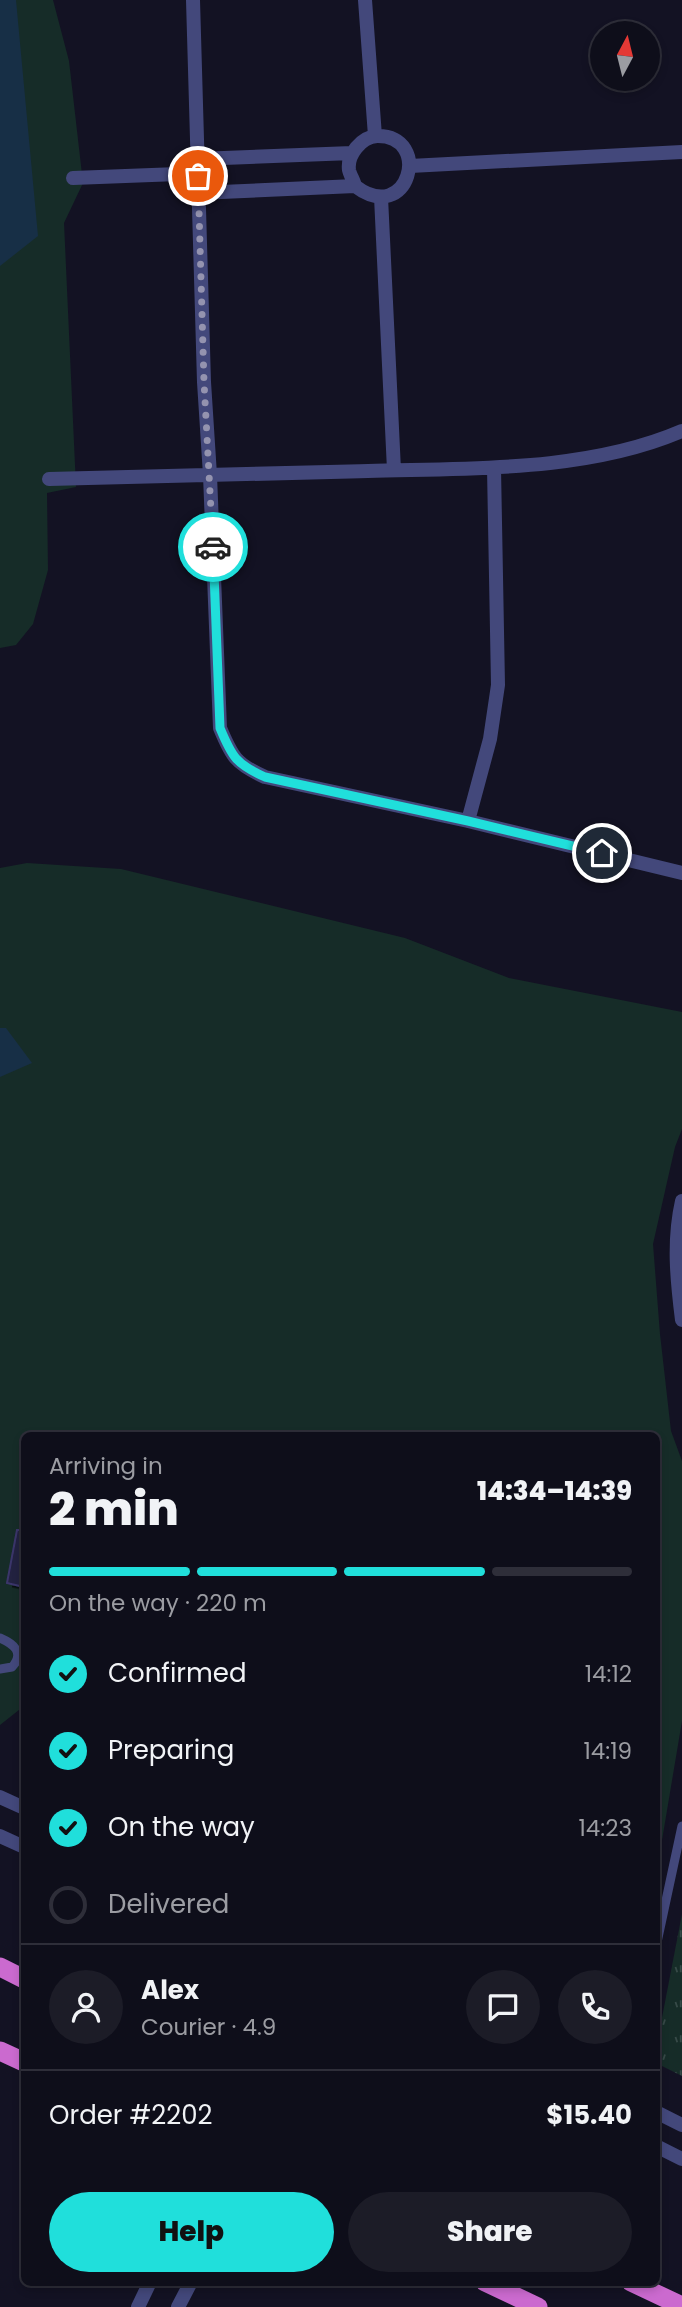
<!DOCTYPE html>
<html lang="en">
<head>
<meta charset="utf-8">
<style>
	body { margin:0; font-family:Poppins,sans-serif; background:#1c1c27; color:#f1f3f6; height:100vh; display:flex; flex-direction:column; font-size:26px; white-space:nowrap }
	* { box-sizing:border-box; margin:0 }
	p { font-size:23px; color:#9b9ca2 }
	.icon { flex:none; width:38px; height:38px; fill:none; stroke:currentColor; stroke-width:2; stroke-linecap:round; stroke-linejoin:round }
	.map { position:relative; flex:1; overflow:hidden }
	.panel { position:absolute; left:21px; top:1432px; width:639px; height:854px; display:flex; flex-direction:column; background:#0e0e1a; border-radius:10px; box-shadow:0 4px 10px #0003,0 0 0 2px #2e2e39 }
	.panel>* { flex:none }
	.needle { width:46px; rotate:7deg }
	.controls { position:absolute; left:590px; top:21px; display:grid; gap:14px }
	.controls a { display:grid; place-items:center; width:70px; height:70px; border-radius:50%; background:#0e0e1a; box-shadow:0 4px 10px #0003,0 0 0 2px #2e2e39; font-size:35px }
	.pin { position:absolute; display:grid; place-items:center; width:60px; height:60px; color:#fff; margin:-30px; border:4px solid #fff; border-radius:50%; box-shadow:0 2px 7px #0007 }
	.courier { position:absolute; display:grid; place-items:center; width:70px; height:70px; margin:-35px; border:5px solid #20dfdb; border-radius:50%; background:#fff; color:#222; box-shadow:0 2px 9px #0007 }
	.head em { font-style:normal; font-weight:800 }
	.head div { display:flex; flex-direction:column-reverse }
	.head { display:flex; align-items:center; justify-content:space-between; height:119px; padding:0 28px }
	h1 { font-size:46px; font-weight:800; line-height:52px }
	.bar { display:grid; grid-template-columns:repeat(4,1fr); gap:10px 7px; align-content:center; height:84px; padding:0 28px }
	.bar i { height:9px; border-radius:5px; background:#2e2e39 }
	.bar .current { background:#20dfdb }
	.bar p { grid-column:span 4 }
	.line { display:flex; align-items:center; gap:18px; padding:0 28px; border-top:2px solid #2e2e39 }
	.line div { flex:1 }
	.round { display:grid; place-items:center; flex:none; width:74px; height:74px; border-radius:37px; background:#1c1c27 }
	ol { padding:0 28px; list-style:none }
	li { display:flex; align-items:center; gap:21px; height:77px }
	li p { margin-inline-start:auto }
	li .icon { padding:7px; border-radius:50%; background:#20dfdb; color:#111; stroke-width:4 }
	li:last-child { color:#9b9ca2 }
	li i { width:38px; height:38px; border:4px solid #2e2e39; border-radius:50% }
	.primary-button { display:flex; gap:14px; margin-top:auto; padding:14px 28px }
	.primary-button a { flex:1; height:80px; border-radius:42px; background:#20dfdb; color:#111; font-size:28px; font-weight:800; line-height:80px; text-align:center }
	.primary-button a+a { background:#1c1c27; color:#f1f3f6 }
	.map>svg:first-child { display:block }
</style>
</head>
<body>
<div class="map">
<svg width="682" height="2307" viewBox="0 0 682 2307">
	<defs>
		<pattern id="park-tufts" width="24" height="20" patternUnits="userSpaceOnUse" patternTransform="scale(1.75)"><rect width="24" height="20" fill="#162c28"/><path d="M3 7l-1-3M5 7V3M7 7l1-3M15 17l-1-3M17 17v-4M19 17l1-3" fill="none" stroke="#374a48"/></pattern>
		<filter id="shadow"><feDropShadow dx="6" dy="3.5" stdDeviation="0" flood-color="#0009"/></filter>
	</defs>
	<rect width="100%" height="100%" fill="#131223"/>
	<!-- grass -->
	<path fill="#162c28" d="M0 0H53L69 61 83 183 64 223 76 487 47 493 48 570 33 624 16 645 0 648Z
		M27 863 121 869 405 938 509 978 682 1012V1129L675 1147 653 1244 660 1334 671 1431 682 1461V1721L656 1876V1435H24V1706L0 1725V868Z"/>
	<!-- park -->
	<path fill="url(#park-tufts)" d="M682 1914V2076L656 2063V2049Z"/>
	<!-- water -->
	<path fill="#172f46" d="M0 0H16L38 236 0 266Z
		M0 1028H6L32 1063 0 1077Z"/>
	<!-- building -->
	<path fill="#232041" stroke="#3a366a" stroke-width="2" filter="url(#shadow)" d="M17 1530H24V1587L7 1583Z"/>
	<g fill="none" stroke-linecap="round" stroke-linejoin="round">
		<!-- service -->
		<path stroke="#43487b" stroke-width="9" d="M0 1638C14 1644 25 1653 12 1667L0 1669
			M656 1947 682 1826"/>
		<!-- minor -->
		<path stroke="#43487b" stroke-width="14" d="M193 0 204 382 210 475 220 728C232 757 236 764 265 777L468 821 682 873
			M365 0 375 136
			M410 166 682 152
			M178 174 198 193 355 186C409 227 433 135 377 136 361 137 347 155 349 170 350 175 354 181 355 186
			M73 178 178 174 198 159 352 153
			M381 197 394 470
			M49 479C156 476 262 474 368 471 470 468 587 472 682 431
			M468 821 490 739 498 685 494 468
			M682 1201C673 1241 677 1280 682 1320
			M138 2307 150 2282
			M178 2307 191 2282"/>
		<!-- tertiary -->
		<path stroke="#43487b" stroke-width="14" d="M0 1797 24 1808
			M0 1836 24 1847
			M656 2112 682 2125
			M656 2146 682 2159"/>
		<!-- trunk -->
		<path stroke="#cb6acf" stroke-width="19" d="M0 1967 24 1979
			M0 2051 24 2062
			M485 2282 538 2307
			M631 2282 682 2306"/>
	</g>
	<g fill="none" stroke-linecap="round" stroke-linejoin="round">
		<!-- done -->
		<path stroke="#9493af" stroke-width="7" stroke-dasharray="0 12.6" d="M198 176 204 382 213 547"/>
		<!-- route -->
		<path stroke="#20dfdb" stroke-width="9" d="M213 547 220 728C232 757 236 764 265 777L468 821 602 853"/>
	</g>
</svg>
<div class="controls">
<a><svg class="needle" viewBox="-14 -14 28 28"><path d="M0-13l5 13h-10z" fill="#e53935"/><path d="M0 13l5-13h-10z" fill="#9b9ca2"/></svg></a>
</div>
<div class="pin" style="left:198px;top:176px;background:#ea580c"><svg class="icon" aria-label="bag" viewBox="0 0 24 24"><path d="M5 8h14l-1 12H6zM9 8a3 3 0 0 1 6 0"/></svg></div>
<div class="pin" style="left:602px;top:853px;background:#1f2937"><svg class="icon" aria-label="home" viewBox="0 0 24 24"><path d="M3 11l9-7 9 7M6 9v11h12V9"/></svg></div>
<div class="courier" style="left:213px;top:547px"><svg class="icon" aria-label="car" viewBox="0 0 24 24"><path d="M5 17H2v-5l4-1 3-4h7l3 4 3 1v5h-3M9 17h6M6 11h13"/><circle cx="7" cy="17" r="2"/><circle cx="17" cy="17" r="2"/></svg></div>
<section class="panel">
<div class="head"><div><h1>2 min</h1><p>Arriving in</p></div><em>14:34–14:39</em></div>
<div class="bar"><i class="current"></i><i class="current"></i><i class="current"></i><i></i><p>On the way · 220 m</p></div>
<ol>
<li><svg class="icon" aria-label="check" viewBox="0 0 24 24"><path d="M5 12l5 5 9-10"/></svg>Confirmed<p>14:12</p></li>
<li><svg class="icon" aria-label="check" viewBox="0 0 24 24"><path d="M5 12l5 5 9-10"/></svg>Preparing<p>14:19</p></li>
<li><svg class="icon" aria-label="check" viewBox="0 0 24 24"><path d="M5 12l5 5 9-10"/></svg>On the way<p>14:23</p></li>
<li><i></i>Delivered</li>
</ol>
<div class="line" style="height:126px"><a class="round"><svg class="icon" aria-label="person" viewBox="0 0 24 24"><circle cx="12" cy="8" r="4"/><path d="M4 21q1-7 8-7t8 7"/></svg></a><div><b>Alex</b><p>Courier · 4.9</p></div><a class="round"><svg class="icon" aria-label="chat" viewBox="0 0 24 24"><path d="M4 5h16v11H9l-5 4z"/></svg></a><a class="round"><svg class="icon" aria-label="phone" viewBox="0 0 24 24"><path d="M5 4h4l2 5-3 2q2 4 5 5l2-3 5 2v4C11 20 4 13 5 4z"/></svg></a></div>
<div class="line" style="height:91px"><div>Order #2202</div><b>$15.40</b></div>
<div class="primary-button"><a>Help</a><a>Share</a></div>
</section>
</div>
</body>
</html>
